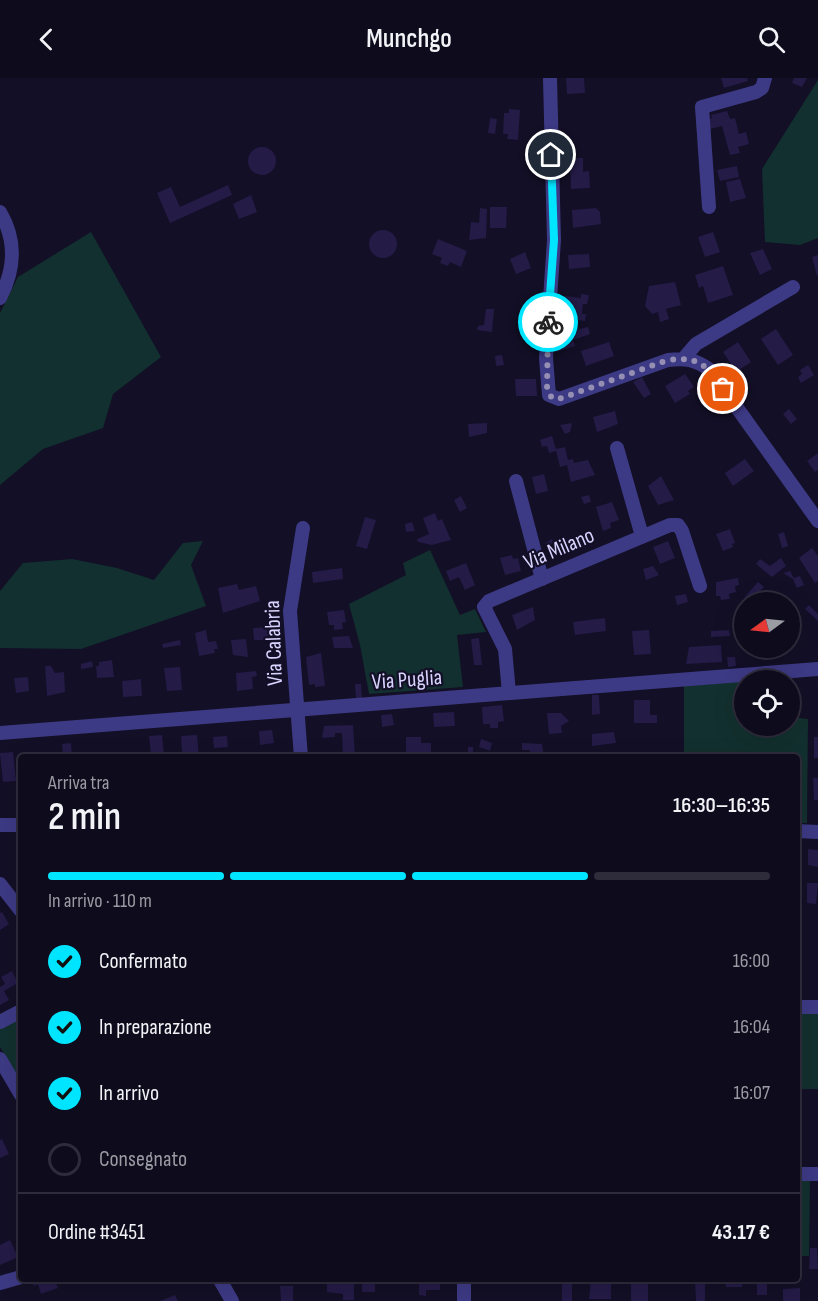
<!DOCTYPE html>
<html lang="it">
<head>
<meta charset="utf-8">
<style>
	body { margin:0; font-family:"Sofia Sans Condensed",sans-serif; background:#171425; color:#f1f3f6; height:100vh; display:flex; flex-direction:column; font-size:22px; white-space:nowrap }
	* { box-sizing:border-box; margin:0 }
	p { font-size:20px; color:#9b9ba3 }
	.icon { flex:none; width:33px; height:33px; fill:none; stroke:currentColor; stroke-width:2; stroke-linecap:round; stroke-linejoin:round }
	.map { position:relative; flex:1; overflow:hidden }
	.drawer { position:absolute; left:18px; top:676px; width:782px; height:528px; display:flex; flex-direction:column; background:#0e0b1c; border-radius:6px; box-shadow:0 6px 24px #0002,0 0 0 2px #2e2b3b }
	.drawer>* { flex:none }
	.needle { width:39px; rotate:255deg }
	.fabs { position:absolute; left:734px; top:514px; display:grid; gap:12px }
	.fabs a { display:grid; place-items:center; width:66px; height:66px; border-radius:50%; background:#0e0b1c; box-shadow:0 6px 24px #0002,0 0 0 2px #2e2b3b; font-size:30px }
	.pin { position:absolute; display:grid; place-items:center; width:51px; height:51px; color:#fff; margin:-26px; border:3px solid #fff; border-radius:50%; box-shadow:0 2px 6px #0007 }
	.courier { position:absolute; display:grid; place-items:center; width:60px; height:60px; margin:-30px; border:4px solid #00e5ff; border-radius:50%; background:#fff; color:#222; box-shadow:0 2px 8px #0007 }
	.headline em { font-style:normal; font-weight:600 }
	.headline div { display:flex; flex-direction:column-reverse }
	.headline { display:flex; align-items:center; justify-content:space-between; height:102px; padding:0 30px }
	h1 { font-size:39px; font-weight:600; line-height:45px }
	.bar { display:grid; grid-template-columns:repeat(4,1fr); gap:9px 6px; align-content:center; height:72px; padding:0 30px }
	.bar i { height:8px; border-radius:4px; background:#2e2b3b }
	.bar .selected { background:#00e5ff }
	.bar p { grid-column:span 4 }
	.line { display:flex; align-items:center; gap:15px; padding:0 30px; border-top:2px solid #2e2b3b }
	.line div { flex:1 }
	ol { padding:0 30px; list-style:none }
	li { display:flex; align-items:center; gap:18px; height:66px }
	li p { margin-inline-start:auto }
	li .icon { padding:6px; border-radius:50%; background:#00e5ff; color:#111; stroke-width:4 }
	li:last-child { color:#9b9ba3 }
	li i { width:33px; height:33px; border:3px solid #2e2b3b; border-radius:50% }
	header { display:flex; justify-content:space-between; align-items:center; height:78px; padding:0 30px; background:#0e0b1c; font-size:27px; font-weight:600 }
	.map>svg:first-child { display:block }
</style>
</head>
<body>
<header><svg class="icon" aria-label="back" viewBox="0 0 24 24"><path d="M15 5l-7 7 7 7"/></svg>Munchgo<svg class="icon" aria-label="search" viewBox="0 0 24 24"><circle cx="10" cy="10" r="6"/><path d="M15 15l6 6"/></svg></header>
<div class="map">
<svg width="818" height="1223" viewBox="0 0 818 1223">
	<rect width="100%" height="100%" fill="#130f26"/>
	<!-- green -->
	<path fill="#12302f" d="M818 2V160L800 167 765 164 762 91Z
		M91 154 161 279 113 316 103 350 43 371 0 407V235L18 199Z
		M203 463 191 487 206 528 81 571 0 570V513L23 485 72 481 117 490 154 502 183 465Z
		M430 472 460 537 475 531 486 554 457 557 463 609 369 616 360 567 349 526 406 497 403 485Z
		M744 603V648H789V639L808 641 807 745H797L796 680H684V608Z
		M796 935H818V1011H797Z
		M21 938V1005L0 969V950Z
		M797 1103H810L809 1178H797Z"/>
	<!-- building -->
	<path fill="#241b47" d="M566 0H584L585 15 567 16Z
		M721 0H747L748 3 724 10Z
		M794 0H807L802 9 792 5Z
		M509 31 520 32 518 62 507 61 508 56H503L504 35H509Z
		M727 33 730 41 735 40 739 56 746 54 749 66 738 69 740 75 730 77 722 48 706 52V42L712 40 711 37Z
		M490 40 497 41 495 56 488 55Z
		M248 83a14 14 0 1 1 28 0a14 14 0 1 1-28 0Z
		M570 80H583V94L589 93 590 110 571 111Z
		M737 88 739 99 720 103 717 92Z
		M740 101 746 120 730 124 726 104Z
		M228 107 232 117 170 145 157 115 171 109 180 129Z
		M251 117 257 134 239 141 233 126Z
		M490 129H507L506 150H490Z
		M480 130 487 131 486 160 469 162 471 144 479 145Z
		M596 130 600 134 601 146 573 150 572 132Z
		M369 166a14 14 0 1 1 28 0a14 14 0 1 1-28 0Z
		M713 154 720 174 705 179 698 159Z
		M438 161 467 173 461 189 450 184 448 188 440 185 442 180 432 176Z
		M763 171 772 191 760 197 750 175Z
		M525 174 531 190 516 196 510 181Z
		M589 176 590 189 569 191 568 177Z
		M818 177V197L817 198 812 179Z
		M723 188 733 217 708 225 703 208 699 210 695 197Z
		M675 204 681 227 666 231 669 241 660 244 658 234 652 236 645 228 649 208Z
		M581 216 589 217 587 226H583L582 236H586L585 243 563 240 565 218 581 220Z
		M486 231H494L492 254 477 252 478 248 484 247Z
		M588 249 590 256 573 262 575 268 556 274 553 257Z
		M776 251 793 277 778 287 761 261Z
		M609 264 614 278 586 288 581 273Z
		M738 264 751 284 736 294 723 274Z
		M502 277 504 287 496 288 495 278Z
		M808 287 814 297 801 305 798 299 802 296 800 292Z
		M685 296 694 309 688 313 690 316 675 325 665 308Z
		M642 299 651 316 644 320 633 304Z
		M515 301H536L537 318H516Z
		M789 331 797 341 791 346 783 336Z
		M615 333 618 346 597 354 593 339Z
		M487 345V355L469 359 468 346Z
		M572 345 570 354 565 356 560 347Z
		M552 358 556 371 565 369 568 382 573 381 574 385 588 382 595 397 571 404 567 387 560 389 556 373 549 375 547 368 542 369 540 362Z
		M818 375V392L815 394 807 383Z
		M745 381 754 393 733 408 725 395Z
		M544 396 548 413 536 416 532 399Z
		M661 398 674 422 658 427 648 408Z
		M589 417 591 424 584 426 581 419Z
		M461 418 467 430 460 434 454 422Z
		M612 424 619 442 610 445 611 450 603 453 596 429Z
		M435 435 438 443 442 441 451 462 432 467 418 464 417 461 429 456 423 440Z
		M365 439 376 442 367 471 356 468Z
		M412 444 415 453 406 454 405 446Z
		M730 451 735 465 732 466 733 469 723 473 716 456Z
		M784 454 788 468 782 470 778 456Z
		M552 461 555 466 560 464 563 470 549 476 545 465Z
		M668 463 675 480 660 486 653 469Z
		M812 470 818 478V503L815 505 799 480Z
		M512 477 513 481 518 480 521 493 505 497 500 480Z
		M781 480 786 488 772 499 756 486 760 481 770 488Z
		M466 485 475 507 465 512 459 499 450 503 446 493Z
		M653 488 659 497 646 502 643 491Z
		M342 490 343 501 313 505 312 494Z
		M790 493 794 500 800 498 804 507 797 510 793 501 783 495Z
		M738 500 739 507 735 508 736 514 729 516 730 521 721 522 720 518H716V504Z
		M758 504 764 509 749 525H745L747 523 744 520Z
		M237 506 239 512 256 508 260 523 223 535 218 510Z
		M686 516 688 524 677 527 675 518Z
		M809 527 818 536V543L805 531Z
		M533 529 535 542 517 552 512 537Z
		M344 532 346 544 342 545 343 551 334 552V547H329L327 534Z
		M605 540 606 553 575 557 573 544Z
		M277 544 279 562H254L253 550 268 549 267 545Z
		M206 552 208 564 216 563 218 571H214L215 575 199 578 195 555Z
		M649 552 651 576 634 577 632 553Z
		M729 552 730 558 711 559V553Z
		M349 558 353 570H334L332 559Z
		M479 560 482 587H474L471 561Z
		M246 561 248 579 233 577 231 562Z
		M180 562 181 567 163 570 162 566Z
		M721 567 722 584 686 586 689 569Z
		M321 575 325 608 315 609V606L309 607 306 579Z
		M727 579H735L736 588 728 589Z
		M112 582 114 599 97 600 96 588H99V584Z
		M92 583 93 589 81 591V586Z
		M45 588H51L55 595 64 594 65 614 47 618Z
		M180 589 182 612 167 613 164 590Z
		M256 593 257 598 252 599 253 611 237 613 236 595Z
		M28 599 29 613 16 615 14 600Z
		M141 601 142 618 123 619 122 603Z
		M355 606H361L362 620H356Z
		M592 617H599L600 636 592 637Z
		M634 622H650V637H657V645H634Z
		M502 627 504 643 498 644V650H490V646H483L482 629Z
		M454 634 455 648 434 649 433 635Z
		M547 635H561L569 643 561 648 562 655 549 656Z
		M392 636 394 647 382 649 381 637Z
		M353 647 355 678H343L342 655H335V659L322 660 324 648Z
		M272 652 274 665 260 667 259 653Z
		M614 654 616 665 592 668V656Z
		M162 657 164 676 151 677 149 658Z
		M197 657 199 679 189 680V674L182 675 181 658Z
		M227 658 228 669 214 670 213 659Z
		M406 659H421V665H431V680H415V674L406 675Z
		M814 659H818V680H814Z
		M481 661 492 665 490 673 479 669Z
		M71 665 72 680H63L62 666Z
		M522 665 542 666 544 680H530V672H522Z
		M468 669H473V675H478V680H468Z
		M13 674 16 703 3 704 0 675Z
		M813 700H818V722H814Z
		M808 771 818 772V789L808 787Z
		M807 805H818L816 826 807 825Z
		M2 834 9 846 0 852V835Z
		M796 862H802V884H796Z
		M12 893 18 905 4 913 9 922 0 927V909L5 906 1 899Z
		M2 1061 9 1076 0 1080V1062Z
		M10 1162 18 1179 0 1187V1167Z
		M810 1170H817L818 1191H809Z
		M39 1202H55L58 1210 41 1216 38 1206 34 1208 32 1203Z
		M333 1202H354V1222H343V1216L327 1214V1205H333Z
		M362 1202H375V1214H362Z
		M419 1202H440V1212H426V1218L419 1217Z
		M489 1202H504V1205H489Z
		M525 1202H537V1206H525Z
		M591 1202H611V1221H589Z
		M695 1202H705V1223H696Z
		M725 1202H742V1209H726Z
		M757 1202H767V1217H757Z
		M562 1204H572V1223H562Z
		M631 1204 648 1205V1223H631Z
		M280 1208H293V1223H281Z
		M800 1210V1223H783V1211Z
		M175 1217 178 1223H160Z"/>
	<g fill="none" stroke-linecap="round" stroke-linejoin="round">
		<!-- minor -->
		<path stroke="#3d3a85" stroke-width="14" d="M550 0 554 162 546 280 549 317 559 321 668 282C685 280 695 281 710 292L818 443
			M709 129 702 29 756 14 762 10 765 0
			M0 134C17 163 15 191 0 220
			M684 280 696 266 793 209
			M617 370 642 458
			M516 403 542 501
			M509 615 505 571 484 529 489 523 670 447H678L682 453 700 508
			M0 655 818 591
			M301 680 290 533 303 450
			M0 747H21
			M796 753 818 754
			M0 806 21 833
			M796 929H818
			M0 944 21 933
			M0 981 21 1017
			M796 1096H818
			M220 1202 232 1223
			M0 1205 21 1199
			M464 1223V1202"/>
	</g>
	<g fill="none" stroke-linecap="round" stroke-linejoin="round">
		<!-- done -->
		<path stroke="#948fb3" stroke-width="6" stroke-dasharray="0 10.8" d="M548 244 547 312 552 320 559 321 668 282C699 278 706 287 723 311"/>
		<!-- route -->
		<path stroke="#00e5ff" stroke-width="8" d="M548 244 554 162 551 77"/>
	</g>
	<g text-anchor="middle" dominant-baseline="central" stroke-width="4.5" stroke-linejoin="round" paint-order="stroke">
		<!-- street labels -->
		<g font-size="22" fill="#d9d4ff" stroke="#130f26">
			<text transform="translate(559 471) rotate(-23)">Via Milano</text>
			<text transform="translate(274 565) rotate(-92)">Via Calabria</text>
			<text transform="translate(407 602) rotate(-4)">Via Puglia</text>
		</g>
	</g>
</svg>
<div class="fabs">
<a><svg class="needle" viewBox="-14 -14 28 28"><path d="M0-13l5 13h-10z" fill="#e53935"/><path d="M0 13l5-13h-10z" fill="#9b9ba3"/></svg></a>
<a><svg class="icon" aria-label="locate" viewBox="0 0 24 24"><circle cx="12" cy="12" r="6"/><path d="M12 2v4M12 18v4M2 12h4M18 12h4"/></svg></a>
</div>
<div class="pin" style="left:723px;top:311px;background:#ea580c"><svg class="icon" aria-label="bag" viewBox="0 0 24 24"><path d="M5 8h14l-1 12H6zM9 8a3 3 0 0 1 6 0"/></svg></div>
<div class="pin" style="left:551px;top:77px;background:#1f2937"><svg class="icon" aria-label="home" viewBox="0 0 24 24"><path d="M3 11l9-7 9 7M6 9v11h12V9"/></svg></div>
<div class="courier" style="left:548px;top:244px"><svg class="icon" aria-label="bike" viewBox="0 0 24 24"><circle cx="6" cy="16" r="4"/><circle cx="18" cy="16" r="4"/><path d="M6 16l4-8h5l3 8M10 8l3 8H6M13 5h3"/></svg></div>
<section class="drawer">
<div class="headline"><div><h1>2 min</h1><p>Arriva tra</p></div><em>16:30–16:35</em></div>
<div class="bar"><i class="selected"></i><i class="selected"></i><i class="selected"></i><i></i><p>In arrivo · 110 m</p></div>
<ol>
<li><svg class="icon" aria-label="check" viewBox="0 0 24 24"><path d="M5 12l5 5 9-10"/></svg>Confermato<p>16:00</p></li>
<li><svg class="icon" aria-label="check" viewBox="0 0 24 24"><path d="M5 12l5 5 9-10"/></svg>In preparazione<p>16:04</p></li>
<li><svg class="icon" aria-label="check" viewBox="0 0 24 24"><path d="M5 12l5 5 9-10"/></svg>In arrivo<p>16:07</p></li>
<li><i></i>Consegnato</li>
</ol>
<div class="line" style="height:78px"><div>Ordine #3451</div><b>43.17 €</b></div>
</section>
</div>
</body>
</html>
